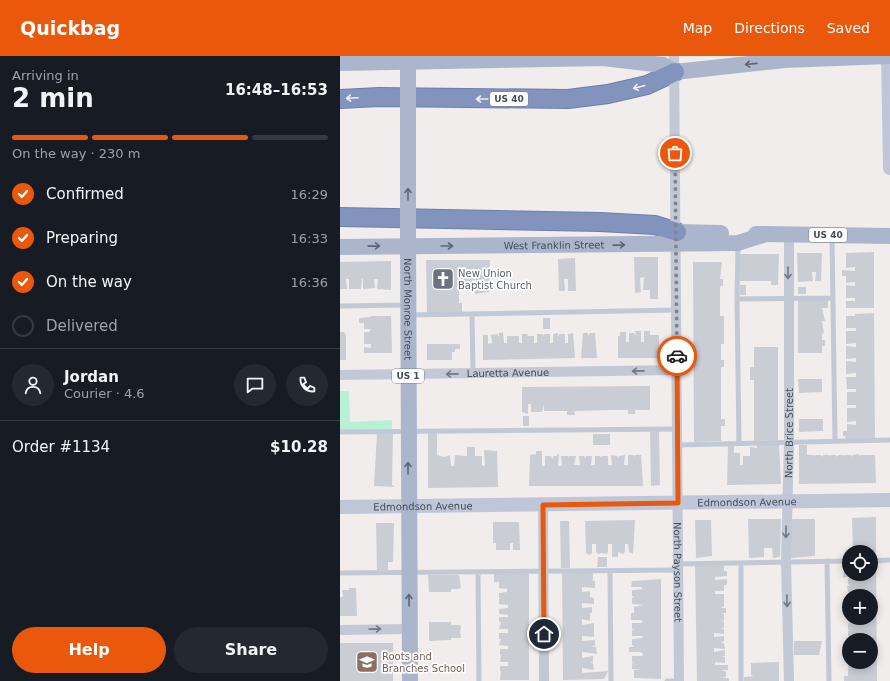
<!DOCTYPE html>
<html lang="en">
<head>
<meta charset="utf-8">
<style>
	body { margin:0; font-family:"DejaVu Sans",sans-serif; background:#242831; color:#f1f3f6; height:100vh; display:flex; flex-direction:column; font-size:15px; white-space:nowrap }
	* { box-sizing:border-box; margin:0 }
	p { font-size:13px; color:#9ea1a6 }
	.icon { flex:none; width:22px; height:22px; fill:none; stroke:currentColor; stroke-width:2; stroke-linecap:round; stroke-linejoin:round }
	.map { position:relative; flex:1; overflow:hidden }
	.details { display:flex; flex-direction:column; background:#171b24; width:340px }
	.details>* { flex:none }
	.fabs { position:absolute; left:502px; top:489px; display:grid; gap:8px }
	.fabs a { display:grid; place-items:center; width:36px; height:36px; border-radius:50%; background:#171b24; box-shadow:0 2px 10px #0003; font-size:20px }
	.pin { position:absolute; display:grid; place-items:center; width:34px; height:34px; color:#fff; margin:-17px; border:2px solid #fff; border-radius:50%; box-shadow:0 1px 4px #0007 }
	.courier { position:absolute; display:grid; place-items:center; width:40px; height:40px; margin:-20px; border:3px solid #ea580c; border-radius:50%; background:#fff; color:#222; box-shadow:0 1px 5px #0007 }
	.overview em { font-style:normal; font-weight:600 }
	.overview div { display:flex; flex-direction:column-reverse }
	.overview { display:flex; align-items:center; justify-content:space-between; height:68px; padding:0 12px }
	h1 { font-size:26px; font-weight:600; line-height:30px }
	.bar { display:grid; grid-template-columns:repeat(4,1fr); gap:6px 4px; align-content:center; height:48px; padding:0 12px }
	.bar i { height:5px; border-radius:3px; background:#363941 }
	.bar .current { background:#ea580c }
	.bar p { grid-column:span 4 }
	.line { display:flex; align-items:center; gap:10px; padding:0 12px; border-top:1px solid #363941 }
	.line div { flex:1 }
	.round { display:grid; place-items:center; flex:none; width:42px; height:42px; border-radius:21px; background:#242831 }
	ol { padding:0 12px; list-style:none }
	li { display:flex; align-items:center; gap:12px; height:44px }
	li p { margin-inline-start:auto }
	li .icon { padding:4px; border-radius:50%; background:#ea580c; color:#fff; stroke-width:4 }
	li:last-child { color:#9ea1a6 }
	li i { width:22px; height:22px; border:2px solid #363941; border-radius:50% }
	.cta { display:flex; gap:8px; margin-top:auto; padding:8px 12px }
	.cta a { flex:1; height:46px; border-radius:24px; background:#ea580c; color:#fff; font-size:16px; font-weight:600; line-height:46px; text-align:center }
	.cta a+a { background:#242831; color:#f1f3f6 }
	header { display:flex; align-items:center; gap:24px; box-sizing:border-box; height:56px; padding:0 20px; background:#ea580c; color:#fff }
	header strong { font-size:19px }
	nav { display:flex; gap:22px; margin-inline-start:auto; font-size:14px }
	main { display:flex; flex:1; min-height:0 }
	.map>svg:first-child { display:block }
</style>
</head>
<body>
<header>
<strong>Quickbag</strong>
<nav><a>Map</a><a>Directions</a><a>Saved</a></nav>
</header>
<main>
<section class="details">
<div class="overview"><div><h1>2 min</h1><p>Arriving in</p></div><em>16:48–16:53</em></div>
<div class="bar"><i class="current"></i><i class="current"></i><i class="current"></i><i></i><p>On the way · 230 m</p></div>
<ol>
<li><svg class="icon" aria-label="check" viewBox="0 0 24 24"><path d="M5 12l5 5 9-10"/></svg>Confirmed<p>16:29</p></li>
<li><svg class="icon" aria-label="check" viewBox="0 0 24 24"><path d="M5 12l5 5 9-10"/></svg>Preparing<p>16:33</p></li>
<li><svg class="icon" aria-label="check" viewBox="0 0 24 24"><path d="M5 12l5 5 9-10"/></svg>On the way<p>16:36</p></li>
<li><i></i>Delivered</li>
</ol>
<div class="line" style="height:72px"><a class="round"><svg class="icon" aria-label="person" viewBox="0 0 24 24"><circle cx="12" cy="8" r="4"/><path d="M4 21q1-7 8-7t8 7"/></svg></a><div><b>Jordan</b><p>Courier · 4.6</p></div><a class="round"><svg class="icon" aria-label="chat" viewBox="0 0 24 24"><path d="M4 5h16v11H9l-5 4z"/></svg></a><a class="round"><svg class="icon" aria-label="phone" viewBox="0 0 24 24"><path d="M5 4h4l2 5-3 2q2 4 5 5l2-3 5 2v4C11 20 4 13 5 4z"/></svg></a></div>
<div class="line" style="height:52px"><div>Order #1134</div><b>$10.28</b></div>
<div class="cta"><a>Help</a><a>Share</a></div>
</section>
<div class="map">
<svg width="550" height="625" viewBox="0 0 550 625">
	<rect width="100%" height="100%" fill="#f0edec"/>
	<!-- green -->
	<path fill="#b8f0d8" d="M0 335H9L10 366 52 364V374H0Z"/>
	<!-- building -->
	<path fill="#cbcdd5" d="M534 196V252H506V245H515V242H506V229L515 230V226L506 227V220H502V214L515 215V211L506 212V197Z
		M457 197H482L481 225H475L476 216H472L473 225 458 226Z
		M400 198H439L438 229H431V225H400Z
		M294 201H318V243H310V234H303L304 221 300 222 301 236 295 237Z
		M235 202 236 235H228V223H224L225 235H219L218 203Z
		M86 204H150L149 236 135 238 136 224H132L133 234H125V231H119V247H122V256L87 257Z
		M51 205V234L37 233 38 223H34L35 232 23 233V223H22L21 233H9V223H6L7 233H0V206Z
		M353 206H382L380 223H383V230H380V260H384V288H381V304H384V311H381V363H385V370H381V385L354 386Z
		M400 229H406V239H400Z
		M458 231H466V238H458Z
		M458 244H488V252H482L485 265H482L484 277 482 278V284H485V290H482V297H458Z
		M534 257 535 384H506L505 380H503V375H507V368L516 369V365L507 366V352H516V349H507V336H516V333H507L506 321H516V317L506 318V305L516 306V302L506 303V290L516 291V287L506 288V275H516V272H506V260H515V258Z
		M31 260H51L52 297H24V291L31 292V288H24V276H29L31 273H24V267H19V262L31 261Z
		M203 262H210V273H203Z
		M295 275H301V286H304V275H310V279H319V302H278V280H280V276H286V286H289V277H294L296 279Z
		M0 276H4L6 279V304H0Z
		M163 276 164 287H167V280H179V287H182V278H188L187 280H194V287H197V278H203V280L205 278H210V287H213V278L218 277V280L220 278H225V287H228V278L233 277 235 302 143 304V279H148V288L152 287 151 279 157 278 159 281V277Z
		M243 277H248V280L250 277H255L257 302H241Z
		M87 288H120V293H115V296H112V304H87Z
		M414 291H438V384L414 385V324H410V311H414Z
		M458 323H482V336L459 337Z
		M310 330V354H295V358H288V354H272L234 355 235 359H227V355H204V348L202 356H191V348H188V358L182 356V331Z
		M183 360H189V370H183Z
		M459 363H483V375L459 376Z
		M319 375 320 429 311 430 310 376Z
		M88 377H97V399L104 401 110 399 111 410H114L115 399 127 400V391H135V400H142V409L145 410 144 394 157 395 158 431 88 432Z
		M37 378H53L52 429 55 431 34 430Z
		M253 378H270V389H253Z
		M388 389H394V397H400V409H403V400H410V391L417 392V389H439L441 428 387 429Z
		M459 389H467V399H474V401L475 399H481L483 401V399H489L490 401V399H496V401L498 399H504V401L505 399H511L513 401V399L519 398 520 401V399H535L536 427 459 428Z
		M196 395H202V410H205V400H211L213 403V400H217V398H219L218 410H220L222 409 221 400H228L229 403V400H236L234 409H240L239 400H244L246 403V400H252L251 409H255V400H260L262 402V400H268V409H272L271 399 277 400 279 402V400L285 399 284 409H288V399H294L295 402V399H301L303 430H189L190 399 195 398 196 399Z
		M536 461V497L528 496V491H521V488L520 496H513L512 462Z
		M408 463H441L440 501 433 502 432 492H424V501L409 502Z
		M450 463H475V500L451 502Z
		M295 464 293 498 289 496 288 488H285V496L283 498 278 496V501H272V488H268V496L267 498 262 497 258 498 256 496V488H252V497L250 499 246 497 245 465Z
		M355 464H371L372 500 356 502Z
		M220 465H229L230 512H221Z
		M153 466H179L180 494H173V487H170V494H156V487H153Z
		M36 467H54L53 506H48V514H37Z
		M258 501H267V511H257Z
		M536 505 537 625H504V620H508V613H510L508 612V606H531V584H510V581H508V575L510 574H508V568L510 566H508L507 560 509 562H531V540H509L507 544 508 537 510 536H508L507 530H510L508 528V522L510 521H503L504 514H506V510L504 511V506H509V518H531V506Z
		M384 508V515H387V520L375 521V524L387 523V529H384V535H375V538H384V550L381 552H386V557H381L384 558V565L381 564 384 566V572H381L384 573V578L374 577V581L384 580V585L381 587H384L385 593 374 592V596L385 594V600L381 601H385V607L375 606V609H388V614H382L386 616V621L382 622H389V625H357L355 509Z
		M186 517 189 518V624H160L161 615H160V610H168V606H160L161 599H160V593H168V590L159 589 161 583H159V577H168V573H159L161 566H159V561H168V559L159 558V553L168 552V549L159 548V543H161L159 542V537L167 536V533L159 532V526H154V518Z
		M222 517H253V524H250L255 525V532L242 531V536L250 535V541L254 542V548L242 547V552L252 551V557H250V565L242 563V569L254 567V581L242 580V585L255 584V590H250L256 591 257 598 242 596V602L253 600V606L250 607H253L254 614 242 612V617L268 615 264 623 223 624Z
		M88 519H119L121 531 119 533H111V536H89Z
		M321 523V623L294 622V614H303L292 613V607L294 606H292V600H302L303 598 301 596H289V591H294L292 589V583L303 582 302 580H292V574H294L292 573V567H301L303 566 301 564H291V557H294V551L303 549 292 548V542L294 540H292V534L303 533 301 531H291L292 525Z
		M9 532H16L17 560H0V541H3L2 534H9Z
		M89 566H111V569H120L121 571 120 576 121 581 120 582H111V584L89 585Z
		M454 585H482L479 599H454Z
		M0 587H53V625H0Z
		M439 606V625H404V621L414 620 411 619V607Z"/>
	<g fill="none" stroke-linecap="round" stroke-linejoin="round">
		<!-- highway casing -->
		<g stroke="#6d7faa" stroke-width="20">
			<path id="highway" d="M0 43 39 41 228 43 268 38 307 29 335 16
				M0 161 260 166 315 169 337 176"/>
		</g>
		<!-- lane -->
		<path stroke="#c2c9d5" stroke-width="5" d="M492 180 495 385
			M398 190 397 243 399 387
			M397 243 492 242
			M0 250 67 249
			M132 258 133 317
			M71 259 336 254
			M0 376 337 373
			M337 389 550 384
			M487 505 489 625
			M531 505 550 504
			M338 508 509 505
			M270 515 271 625
			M138 516 139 625
			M0 517 338 514
			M327 625H339
			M401 625V507"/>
		<!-- street -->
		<g stroke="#c2c9d5" stroke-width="10">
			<path id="s1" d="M334 0 339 625"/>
			<path id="s2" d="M0 319 337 314"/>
			<path d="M203 449 204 625"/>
			<path d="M0 574 70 573"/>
			<path id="s3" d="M449 625 446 506 449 386V178"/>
		</g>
		<!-- secondary -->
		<g stroke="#bec6d7" stroke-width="14">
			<path d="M548 0 550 112"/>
			<path id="s4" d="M0 451 550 444"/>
		</g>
		<!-- primary -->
		<g stroke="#abb6cd" stroke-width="16">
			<path d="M68 0V31"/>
			<path d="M0 7 263 2 323 9 335 16 445 4 548 0"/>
			<path d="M337 176 381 177"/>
			<path id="s5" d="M68 177 70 625"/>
			<path d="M416 178 550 180"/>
			<path id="s6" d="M0 191 398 187 426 178"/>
		</g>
		<!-- highway -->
		<use href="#highway" stroke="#8294be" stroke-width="18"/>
		<!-- primary-bridge -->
		<path stroke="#abb6cd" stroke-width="16" d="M68 31V177"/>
	</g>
	<!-- one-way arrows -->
	<defs><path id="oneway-shaft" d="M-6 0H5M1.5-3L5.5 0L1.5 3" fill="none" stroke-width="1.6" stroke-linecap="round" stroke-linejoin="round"/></defs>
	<g stroke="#5e6678">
		<use href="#oneway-shaft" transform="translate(411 8) rotate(174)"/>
		<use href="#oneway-shaft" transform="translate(68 138) rotate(-90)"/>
		<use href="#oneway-shaft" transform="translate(279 189) rotate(-1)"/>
		<use href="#oneway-shaft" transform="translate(34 190) rotate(-1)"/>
		<use href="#oneway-shaft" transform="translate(107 190)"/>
		<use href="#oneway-shaft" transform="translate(68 412) rotate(-90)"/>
		<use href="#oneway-shaft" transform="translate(69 544) rotate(-91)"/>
	</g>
	<g stroke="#eceff5">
		<use href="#oneway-shaft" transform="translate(299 31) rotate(166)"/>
		<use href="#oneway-shaft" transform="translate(12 42) rotate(177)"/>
		<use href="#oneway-shaft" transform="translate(142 43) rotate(-180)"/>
	</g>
	<g stroke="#707886">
		<use href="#oneway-shaft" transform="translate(448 217) rotate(90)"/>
		<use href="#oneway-shaft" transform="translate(298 315) rotate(179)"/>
		<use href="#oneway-shaft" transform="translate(112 318) rotate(179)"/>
		<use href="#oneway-shaft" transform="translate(446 476) rotate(91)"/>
		<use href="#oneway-shaft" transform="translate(447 545) rotate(89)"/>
		<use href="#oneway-shaft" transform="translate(35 573) rotate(-1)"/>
	</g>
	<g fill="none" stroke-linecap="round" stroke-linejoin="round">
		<!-- done -->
		<path stroke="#80848e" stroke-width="4" stroke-dasharray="0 7.2" d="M335 97 337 300"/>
		<!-- route -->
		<path stroke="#ea580c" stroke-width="5" d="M204 578 203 449 338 447 337 300"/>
	</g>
	<!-- icons -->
	<defs>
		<g id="church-square" transform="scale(1.15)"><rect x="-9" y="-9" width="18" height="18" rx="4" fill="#6b7280" stroke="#fff"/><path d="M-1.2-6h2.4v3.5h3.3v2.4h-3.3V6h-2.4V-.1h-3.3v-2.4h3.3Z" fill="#fff"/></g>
		<g id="school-square" transform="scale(1.15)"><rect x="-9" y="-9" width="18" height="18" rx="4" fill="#8d6e63" stroke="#fff"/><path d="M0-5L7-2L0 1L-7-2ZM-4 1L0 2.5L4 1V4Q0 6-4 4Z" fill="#fff"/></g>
	</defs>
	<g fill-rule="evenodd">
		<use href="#church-square" x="103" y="223"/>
		<use href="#school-square" x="27" y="606"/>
	</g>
	<g text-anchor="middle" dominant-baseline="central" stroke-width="3.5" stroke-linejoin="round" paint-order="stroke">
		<!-- shield labels -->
		<g fill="#fff" stroke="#7c828c" stroke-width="1">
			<rect x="150" y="36" width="38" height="14" rx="3"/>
			<rect x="469" y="172" width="38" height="14" rx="3"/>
			<rect x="52" y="313" width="32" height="14" rx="3"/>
		</g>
		<g font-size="9" font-weight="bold" fill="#444c5b">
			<text x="169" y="43">US 40</text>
			<text x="488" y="179">US 40</text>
			<text x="68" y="320">US 1</text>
		</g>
		<!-- street labels -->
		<g font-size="10" fill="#444c5b" stroke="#fff">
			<text stroke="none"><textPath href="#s6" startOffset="214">West Franklin Street</textPath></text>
			<text stroke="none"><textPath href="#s5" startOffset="76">North Monroe Street</textPath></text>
			<text stroke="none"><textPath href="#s2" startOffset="168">Lauretta Avenue</textPath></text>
			<text stroke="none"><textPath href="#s3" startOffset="248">North Brice Street</textPath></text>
			<text stroke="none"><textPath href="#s4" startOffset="407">Edmondson Avenue</textPath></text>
			<text stroke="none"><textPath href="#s4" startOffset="83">Edmondson Avenue</textPath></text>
			<text stroke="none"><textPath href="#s1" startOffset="516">North Payson Street</textPath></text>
		</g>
		<!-- worship labels -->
		<g font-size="10" fill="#5b616d" stroke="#fff" text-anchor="start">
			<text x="118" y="217">New Union<tspan x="118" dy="12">Baptist Church</tspan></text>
		</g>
		<!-- education labels -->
		<g font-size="10" fill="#785e54" stroke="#fff" text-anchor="start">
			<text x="42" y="600">Roots and<tspan x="42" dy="12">Branches School</tspan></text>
		</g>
	</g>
</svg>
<div class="fabs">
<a><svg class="icon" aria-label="locate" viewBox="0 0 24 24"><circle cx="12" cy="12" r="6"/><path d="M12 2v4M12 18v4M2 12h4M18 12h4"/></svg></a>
<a>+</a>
<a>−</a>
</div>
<div class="pin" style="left:335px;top:97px;background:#ea580c"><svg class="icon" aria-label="bag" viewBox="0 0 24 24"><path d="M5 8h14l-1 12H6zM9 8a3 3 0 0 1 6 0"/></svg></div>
<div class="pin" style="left:204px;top:578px;background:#1f2937"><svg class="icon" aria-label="home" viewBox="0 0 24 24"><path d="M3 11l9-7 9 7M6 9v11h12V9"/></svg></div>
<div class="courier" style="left:337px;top:300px"><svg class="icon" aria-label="car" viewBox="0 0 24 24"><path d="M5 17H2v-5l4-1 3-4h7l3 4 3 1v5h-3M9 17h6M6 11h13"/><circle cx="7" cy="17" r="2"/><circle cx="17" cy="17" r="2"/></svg></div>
</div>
</main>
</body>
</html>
